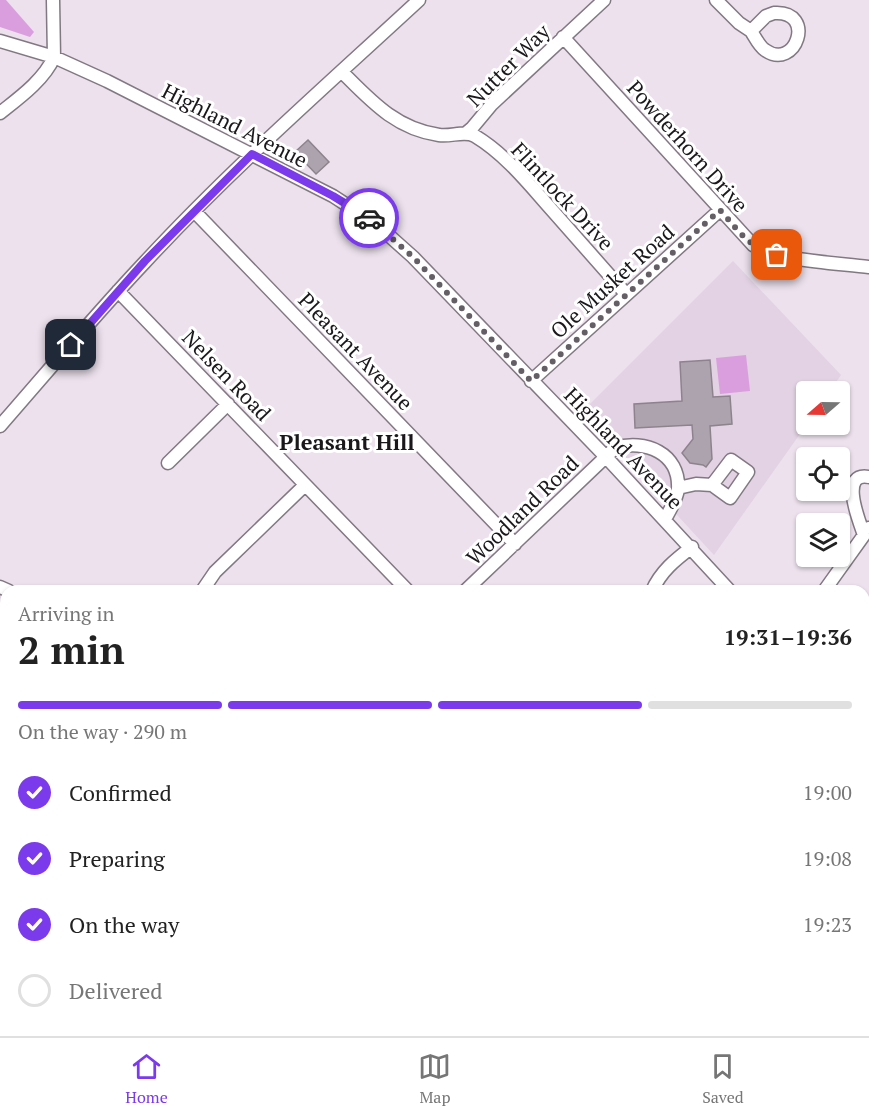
<!DOCTYPE html>
<html lang="en">
<head>
<meta charset="utf-8">
<style>
	body { margin:0; font-family:"PT Serif",serif; background:#f6f6f6; color:#222; height:100vh; display:flex; flex-direction:column; font-size:22px; white-space:nowrap }
	* { box-sizing:border-box; margin:0 }
	p { font-size:20px; color:#767676 }
	.icon { flex:none; width:33px; height:33px; fill:none; stroke:currentColor; stroke-width:2; stroke-linecap:round; stroke-linejoin:round }
	.map { position:relative; flex:1; overflow:hidden }
	.panel { position:absolute; left:0px; top:585px; width:870px; height:452px; display:flex; flex-direction:column; background:#fff; border-radius:18px 18px 0 0; box-shadow:0 2px 4px #0004 }
	.panel>* { flex:none }
	.needle { width:39px; rotate:250deg }
	.buttons { position:absolute; left:796px; top:381px; display:grid; gap:12px }
	.buttons a { display:grid; place-items:center; width:54px; height:54px; border-radius:6px; background:#fff; box-shadow:0 2px 4px #0004; font-size:30px }
	.pin { position:absolute; display:grid; place-items:center; width:51px; height:51px; color:#fff; margin:-26px; border-radius:12px; box-shadow:0 3px 9px #0006 }
	.courier { position:absolute; display:grid; place-items:center; width:60px; height:60px; margin:-30px; border:4px solid #7c3aed; border-radius:50%; background:#fff; color:#222; box-shadow:0 2px 8px #0007 }
	.head em { font-style:normal; font-weight:700 }
	.head div { display:flex; flex-direction:column-reverse }
	.head { display:flex; align-items:center; justify-content:space-between; height:102px; padding:0 18px }
	h1 { font-size:39px; font-weight:700; line-height:45px }
	.bar { display:grid; grid-template-columns:repeat(4,1fr); gap:9px 6px; align-content:center; height:72px; padding:0 18px }
	.bar i { height:8px; border-radius:4px; background:#e0e0e0 }
	.bar .current { background:#7c3aed }
	.bar p { grid-column:span 4 }
	ol { padding:0 18px; list-style:none }
	li { display:flex; align-items:center; gap:18px; height:66px }
	li p { margin-inline-start:auto }
	li .icon { padding:6px; border-radius:50%; background:#7c3aed; color:#fff; stroke-width:4 }
	li:last-child { color:#767676 }
	li i { width:33px; height:33px; border:3px solid #e0e0e0; border-radius:50% }
	.dock { display:flex; justify-content:space-around; align-items:center; height:84px; border-top:2px solid #e0e0e0; background:#fff; font-size:16px; color:#767676 }
	.dock a { display:grid; justify-items:center; gap:3px }
	.dock .current { color:#7c3aed }
	.map>svg:first-child { display:block }
</style>
</head>
<body>
<div class="map">
<svg width="869" height="1036" viewBox="0 0 869 1036">
	<rect width="100%" height="100%" fill="#ece1ed"/>
	<!-- built -->
	<path fill="#e2d2e3" d="M733 261 841 375 830 391 807 392V424L714 555 582 412Z"/>
	<!-- green -->
	<path fill="#da9edf" d="M0 0H6L34 32 30 37 0 27Z
		M746 355 750 391 720 394 716 358Z
		M0 873 6 881V1007L0 1012Z
		M864 913 869 926V1036H320L315 1031 864 1030Z
		M155 1031H180L183 1036H158Z"/>
	<!-- water -->
	<path fill="#77dfb6" stroke="#5ba388" stroke-width="1.5" d="M698 1031 699 1030 727 1031 723 1036H695Z"/>
	<!-- building -->
	<path fill="#ada3ae" stroke="#8d838d" stroke-width="1.5" d="M308 140 329 162 316 174 295 152Z
		M710 360 713 397 730 396 732 424 710 426 712 459 706 467 703 465 690 463 682 453 693 439 692 425 635 428 634 404 682 401 680 362Z"/>
	<g fill="none" stroke-linecap="round" stroke-linejoin="round">
		<!-- minor casing -->
		<g stroke="#827883" stroke-width="15">
			<path id="minor" d="M716 0 739 23 751 31
				M774 13C817 10 796 72 765 50 759 46 755 37 751 31L766 16Z
				M563 37 753 245C777 261 839 263 869 267
				M0 41 54 57 107 81 333 196 376 224 413 257 606 457 730 591
				M342 72C371 101 396 129 439 135 451 137 465 130 475 136 505 154 528 183 551 209 576 237 601 266 626 294
				M0 113C19 98 44 80 54 57L53 0
				M466 133 472 128 492 104 604 0
				M194 211 515 544
				M118 291 408 591
				M531 381 720 210
				M0 426C48 371 95 315 145 262 231 169 326 86 419 0
				M168 463 228 404
				M869 477C838 471 860 523 864 535L869 528
				M678 488 696 484 712 485 730 498 748 472 731 460 712 485
				M0 587 9 591
				M202 591 215 572 305 485
				M465 591 615 448C645 439 680 453 678 489 677 499 670 510 665 519
				M652 591C661 571 675 560 692 547
				M824 591 864 535
				M864 749 869 754
				M0 773 6 775
				M64 1030 67 1036
				M299 1030 304 1036"/>
		</g>
		<!-- minor -->
		<use href="#minor" stroke="#fff" stroke-width="12"/>
	</g>
	<g fill="none" stroke-linecap="round" stroke-linejoin="round">
		<!-- done -->
		<path stroke="#645e65" stroke-width="6" stroke-dasharray="0 10.8" d="M369 218 413 257 531 381 720 210C739 231 749 248 777 255"/>
		<!-- route -->
		<path stroke="#7c3aed" stroke-width="8" d="M71 345 145 261 252 154 333 196 369 218"/>
	</g>
	<g text-anchor="middle" dominant-baseline="central" stroke-width="6" stroke-linejoin="round" paint-order="stroke">
		<!-- street labels -->
		<g font-size="21" fill="#1b181c" stroke="#fff">
			<text transform="translate(508 65) rotate(-45)">Nutter Way</text>
			<text transform="translate(235 125) rotate(27)">Highland Avenue</text>
			<text transform="translate(688 146) rotate(48)">Powderhorn Drive</text>
			<text transform="translate(563 196) rotate(47)">Flintlock Drive</text>
			<text transform="translate(612 281) rotate(-42)">Ole Musket Road</text>
			<text transform="translate(356 351) rotate(46)">Pleasant Avenue</text>
			<text transform="translate(227 375) rotate(46)">Nelsen Road</text>
			<text transform="translate(624 448) rotate(46)">Highland Avenue</text>
			<text transform="translate(522 510) rotate(-44)">Woodland Road</text>
		</g>
		<!-- neighbourhood labels -->
		<g font-size="22" font-weight="bold" fill="#1b181c" stroke="#fff">
			<text x="347" y="441">Pleasant Hill</text>
		</g>
	</g>
</svg>
<div class="buttons">
<a><svg class="needle" viewBox="-14 -14 28 28"><path d="M0-13l5 13h-10z" fill="#e53935"/><path d="M0 13l5-13h-10z" fill="#767676"/></svg></a>
<a><svg class="icon" aria-label="locate" viewBox="0 0 24 24"><circle cx="12" cy="12" r="6"/><path d="M12 2v4M12 18v4M2 12h4M18 12h4"/></svg></a>
<a><svg class="icon" aria-label="layers" viewBox="0 0 24 24"><path d="M12 4l9 5-9 5-9-5zM3 14l9 5 9-5"/></svg></a>
</div>
<div class="pin" style="left:777px;top:255px;background:#ea580c"><svg class="icon" aria-label="bag" viewBox="0 0 24 24"><path d="M5 8h14l-1 12H6zM9 8a3 3 0 0 1 6 0"/></svg></div>
<div class="pin" style="left:71px;top:345px;background:#1f2937"><svg class="icon" aria-label="home" viewBox="0 0 24 24"><path d="M3 11l9-7 9 7M6 9v11h12V9"/></svg></div>
<div class="courier" style="left:369px;top:218px"><svg class="icon" aria-label="car" viewBox="0 0 24 24"><path d="M5 17H2v-5l4-1 3-4h7l3 4 3 1v5h-3M9 17h6M6 11h13"/><circle cx="7" cy="17" r="2"/><circle cx="17" cy="17" r="2"/></svg></div>
<section class="panel">
<div class="head"><div><h1>2 min</h1><p>Arriving in</p></div><em>19:31–19:36</em></div>
<div class="bar"><i class="current"></i><i class="current"></i><i class="current"></i><i></i><p>On the way · 290 m</p></div>
<ol>
<li><svg class="icon" aria-label="check" viewBox="0 0 24 24"><path d="M5 12l5 5 9-10"/></svg>Confirmed<p>19:00</p></li>
<li><svg class="icon" aria-label="check" viewBox="0 0 24 24"><path d="M5 12l5 5 9-10"/></svg>Preparing<p>19:08</p></li>
<li><svg class="icon" aria-label="check" viewBox="0 0 24 24"><path d="M5 12l5 5 9-10"/></svg>On the way<p>19:23</p></li>
<li><i></i>Delivered</li>
</ol>
</section>
</div>
<nav class="dock">
<a class="current"><svg class="icon" aria-label="home" viewBox="0 0 24 24"><path d="M3 11l9-7 9 7M6 9v11h12V9"/></svg>Home</a>
<a><svg class="icon" aria-label="map" viewBox="0 0 24 24"><path d="M3 6l6-2 6 2 6-2v14l-6 2-6-2-6 2zM9 4v14M15 6v14"/></svg>Map</a>
<a><svg class="icon" aria-label="saved" viewBox="0 0 24 24"><path d="M7 4h10v16l-5-4-5 4z"/></svg>Saved</a>
</nav>
</body>
</html>
